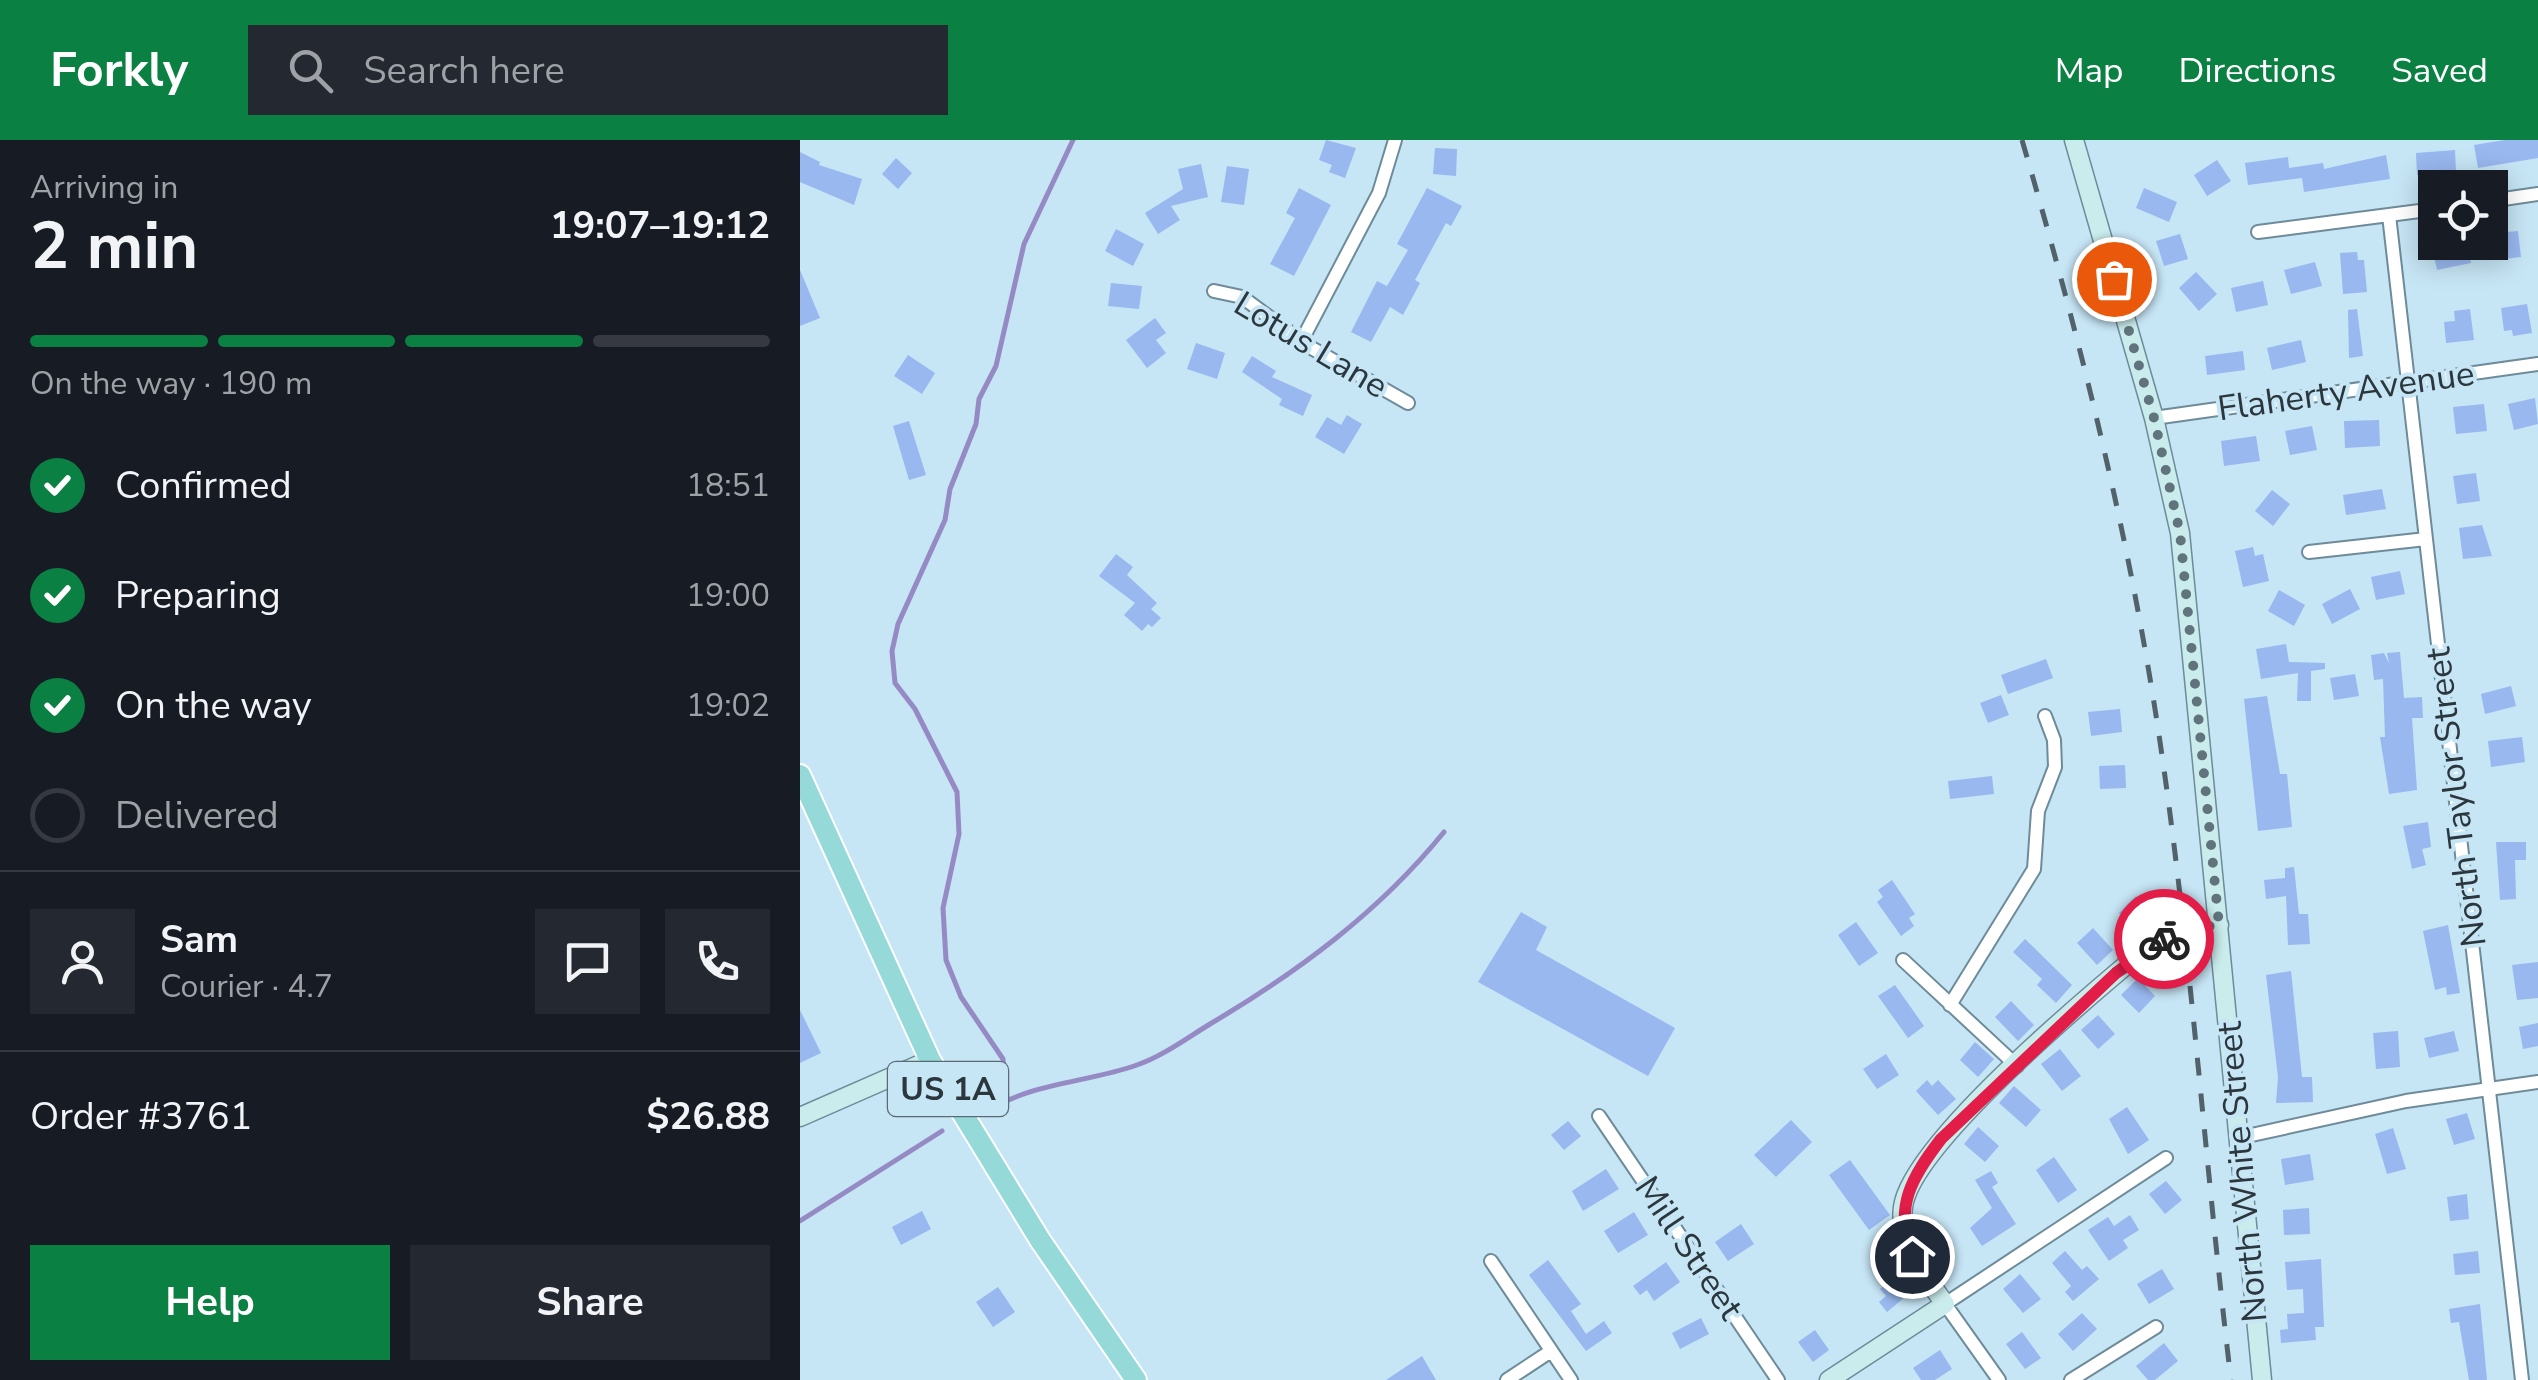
<!DOCTYPE html>
<html lang="en">
<head>
<meta charset="utf-8">
<style>
	body { margin:0; font-family:"Nunito Sans",sans-serif; background:#242831; color:#f1f3f6; height:100vh; display:flex; flex-direction:column; font-size:38px; white-space:nowrap }
	* { box-sizing:border-box; margin:0 }
	p { font-size:32px; color:#9ea1a6 }
	.icon { flex:none; width:55px; height:55px; fill:none; stroke:currentColor; stroke-width:2; stroke-linecap:round; stroke-linejoin:round }
	.map { position:relative; flex:1; overflow:hidden }
	.details { display:flex; flex-direction:column; background:#171b24; width:800px }
	.details>* { flex:none }
	.tools { position:absolute; left:1618px; top:30px; display:grid; gap:20px }
	.tools a { display:grid; place-items:center; width:90px; height:90px; border-radius:0px; background:#171b24; box-shadow:0 5px 25px #0003; font-size:50px }
	.pin { position:absolute; display:grid; place-items:center; width:85px; height:85px; color:#fff; margin:-42px; border:5px solid #fff; border-radius:50%; box-shadow:0 2px 10px #0007 }
	.courier { position:absolute; display:grid; place-items:center; width:100px; height:100px; margin:-50px; border:8px solid #e11d48; border-radius:50%; background:#fff; color:#222; box-shadow:0 2px 12px #0007 }
	.head em { font-style:normal; font-weight:700 }
	.head div { display:flex; flex-direction:column-reverse }
	.head { display:flex; align-items:center; justify-content:space-between; height:170px; padding:0 30px }
	h1 { font-size:65px; font-weight:700; line-height:75px }
	.bar { display:grid; grid-template-columns:repeat(4,1fr); gap:15px 10px; align-content:center; height:120px; padding:0 30px }
	.bar i { height:12px; border-radius:8px; background:#363941 }
	.bar .active { background:#0b8043 }
	.bar p { grid-column:span 4 }
	.line { display:flex; align-items:center; gap:25px; padding:0 30px; border-top:2px solid #363941 }
	.line div { flex:1 }
	.round { display:grid; place-items:center; flex:none; width:105px; height:105px; border-radius:0px; background:#242831 }
	ol { padding:0 30px; list-style:none }
	li { display:flex; align-items:center; gap:30px; height:110px }
	li p { margin-inline-start:auto }
	li .icon { padding:10px; border-radius:50%; background:#0b8043; color:#fff; stroke-width:4 }
	li:last-child { color:#9ea1a6 }
	li i { width:55px; height:55px; border:5px solid #363941; border-radius:50% }
	.cta { display:flex; gap:20px; margin-top:auto; padding:20px 30px }
	.cta a { flex:1; height:115px; border-radius:0px; background:#0b8043; color:#fff; font-size:40px; font-weight:700; line-height:115px; text-align:center }
	.cta a+a { background:#242831; color:#f1f3f6 }
	header { display:flex; align-items:center; gap:60px; box-sizing:border-box; height:140px; padding:0 50px; background:#0b8043; color:#fff }
	header strong { font-size:48px }
	nav { display:flex; gap:55px; margin-inline-start:auto; font-size:35px }
	.search { width:700px; height:90px; background:#242831; display:flex; align-items:center; gap:25px; box-sizing:border-box; padding:0 35px; border-radius:0px; color:#9ea1a6; font-size:38px }
	main { display:flex; flex:1; min-height:0 }
	.map>svg:first-child { display:block }
</style>
</head>
<body>
<header>
<strong>Forkly</strong>
<div class="search"><svg class="icon" aria-label="search" viewBox="0 0 24 24"><circle cx="10" cy="10" r="6"/><path d="M15 15l6 6"/></svg>Search here</div>
<nav><a>Map</a><a>Directions</a><a>Saved</a></nav>
</header>
<main>
<section class="details">
<div class="head"><div><h1>2 min</h1><p>Arriving in</p></div><em>19:07–19:12</em></div>
<div class="bar"><i class="active"></i><i class="active"></i><i class="active"></i><i></i><p>On the way · 190 m</p></div>
<ol>
<li><svg class="icon" aria-label="check" viewBox="0 0 24 24"><path d="M5 12l5 5 9-10"/></svg>Confirmed<p>18:51</p></li>
<li><svg class="icon" aria-label="check" viewBox="0 0 24 24"><path d="M5 12l5 5 9-10"/></svg>Preparing<p>19:00</p></li>
<li><svg class="icon" aria-label="check" viewBox="0 0 24 24"><path d="M5 12l5 5 9-10"/></svg>On the way<p>19:02</p></li>
<li><i></i>Delivered</li>
</ol>
<div class="line" style="height:180px"><a class="round"><svg class="icon" aria-label="person" viewBox="0 0 24 24"><circle cx="12" cy="8" r="4"/><path d="M4 21q1-7 8-7t8 7"/></svg></a><div><b>Sam</b><p>Courier · 4.7</p></div><a class="round"><svg class="icon" aria-label="chat" viewBox="0 0 24 24"><path d="M4 5h16v11H9l-5 4z"/></svg></a><a class="round"><svg class="icon" aria-label="phone" viewBox="0 0 24 24"><path d="M5 4h4l2 5-3 2q2 4 5 5l2-3 5 2v4C11 20 4 13 5 4z"/></svg></a></div>
<div class="line" style="height:130px"><div>Order #3761</div><b>$26.88</b></div>
<div class="cta"><a>Help</a><a>Share</a></div>
</section>
<div class="map">
<svg width="1738" height="1240" viewBox="0 0 1738 1240">
	<rect width="100%" height="100%" fill="#c6e5f5"/>
	<g fill="none" stroke-linecap="round" stroke-linejoin="round">
		<!-- stream -->
		<path stroke="#968ac4" stroke-width="5" d="M207 958 203 919 161 857 146 820 143 768 159 694 157 652 115 569 95 543 92 511 98 484 145 380 150 349 176 284 179 259 196 226 224 104 273 0
			M186 972C233 942 286 943 337 925 363 916 387 898 410 884 498 832 579 772 644 692
			M0 1081 142 991"/>
	</g>
	<!-- building -->
	<path fill="#99b8ef" d="M526 0 556 8 545 38 529 32 532 25 519 20Z
		M1705 0H1738V18L1678 28 1674 5Z
		M635 8 657 9 656 36 633 34Z
		M1655 10 1656 32 1617 35 1616 13Z
		M0 12 20 22 19 25 62 39 54 65 0 42Z
		M1586 15 1590 39 1504 52 1502 38 1448 45 1445 23 1488 17 1489 28 1523 23 1524 29Z
		M96 18 112 33 98 49 82 34Z
		M1417 20 1431 41 1407 56 1394 35Z
		M401 24 408 57 371 66 380 80 358 94 345 73 383 49 378 29Z
		M427 26 449 29 444 65 421 62Z
		M499 48 531 65 494 136 470 124 495 78 486 73Z
		M627 48 662 66 651 86 646 83 615 140 620 143 603 175 590 167 571 202 551 192 577 141 587 146 608 110 597 104Z
		M1344 48 1377 62 1369 82 1336 68Z
		M316 89 344 104 333 126 305 111Z
		M1718 91 1721 117 1697 120 1694 93Z
		M1380 94 1388 119 1364 126 1356 101Z
		M1631 102H1667L1671 123 1637 130Z
		M1557 112 1558 120H1564L1567 152 1543 154 1540 113Z
		M1515 122 1522 146 1491 154 1484 130Z
		M0 130 20 178 0 186Z
		M1396 132 1417 154 1399 171 1379 148Z
		M1463 141 1468 165 1436 172 1431 148Z
		M311 143 342 146 339 169 308 166Z
		M1727 164 1732 193 1713 196 1712 190 1704 191 1701 168Z
		M1557 169 1563 216 1549 218 1548 170Z
		M1670 169 1674 200 1646 203 1644 182 1655 181 1654 171Z
		M355 178 366 193 356 200 366 213 347 228 326 200Z
		M1501 200 1506 222 1472 230 1467 208Z
		M396 203 425 213 417 239 387 229Z
		M1443 211 1445 230 1407 235 1405 216Z
		M108 215 135 233 122 254 94 236Z
		M452 216 476 231 472 237 512 255 503 276 479 265 482 259 442 232Z
		M1735 258 1738 284 1714 290 1708 264Z
		M1684 264 1687 291 1656 294 1653 267Z
		M547 275 562 284 544 314 515 297 527 277 541 285Z
		M1579 280 1580 306 1545 308 1544 281Z
		M109 281 126 335 109 340 93 286Z
		M1512 286 1517 310 1490 315 1485 291Z
		M1456 296 1460 321 1424 326 1421 301Z
		M1676 333 1680 361 1657 364 1653 336Z
		M1582 349 1586 369 1546 375 1543 355Z
		M1472 350 1490 364 1473 386 1455 371Z
		M1682 385 1692 416 1663 419 1659 388Z
		M1453 407 1455 416 1463 414 1469 441 1443 447 1435 411Z
		M316 414 333 427 327 435 357 463 351 469 361 478 352 487 348 484 342 491 324 475 335 463 299 436Z
		M1600 431 1605 454 1576 460 1571 437Z
		M1550 449 1560 469 1532 484 1522 464Z
		M1479 450 1505 465 1494 486 1468 471Z
		M1486 504 1489 522 1525 523V529L1511 531V561H1497L1498 533 1461 539 1456 509Z
		M1600 512 1604 558 1622 557 1623 578H1612L1617 650 1589 654 1580 597H1585L1583 539 1574 540 1571 515 1584 513 1589 523 1587 513Z
		M1246 519 1253 538 1208 554 1201 535Z
		M1555 534 1559 556 1534 560 1530 538Z
		M1711 546 1716 566 1685 574 1681 554Z
		M1201 555 1209 575 1188 583 1180 563Z
		M1467 556 1480 634H1487L1492 687 1458 691 1444 559Z
		M1320 569 1322 592 1291 596 1288 572Z
		M1722 597 1725 622 1691 627 1688 601Z
		M1325 625 1326 648 1300 649 1299 626Z
		M1192 636 1194 654 1150 659 1148 641Z
		M1628 682 1631 707 1622 709 1626 725 1612 729 1603 686Z
		M1696 702H1726V720H1715L1716 759 1700 760Z
		M1494 727 1499 774H1508L1510 804 1488 805 1486 756 1466 759 1464 740 1485 738V728Z
		M1092 740 1115 774 1109 778 1114 786 1101 796 1077 762 1083 757 1078 750Z
		M1336 756 1352 773 1335 790 1319 773Z
		M721 772 747 787 736 810 875 888 848 936 678 842Z
		M1056 782 1078 813 1059 826 1038 795Z
		M1648 785 1660 853 1647 855 1646 847 1635 850 1623 791Z
		M1293 788 1313 810 1297 825 1277 803Z
		M1225 799 1272 845 1256 863 1237 845 1242 839 1213 812Z
		M1738 822V858L1717 860 1712 825Z
		M1491 831 1502 937H1512L1513 962 1476 963 1478 937 1466 835Z
		M1338 838 1355 856 1339 873 1321 855Z
		M1095 845 1124 886 1108 898 1078 856Z
		M1211 861 1234 885 1218 901 1195 877Z
		M0 870 21 913 0 923Z
		M1298 875 1315 894 1298 909 1281 890Z
		M1738 883V906L1723 909 1719 887Z
		M1598 891 1600 927 1576 929 1573 893Z
		M1654 891 1659 911 1629 918 1624 898Z
		M1175 902 1194 919 1178 937 1160 920Z
		M1260 909 1281 936 1262 951 1241 924Z
		M1086 914 1099 935 1077 949 1063 929Z
		M1127 940 1132 946 1138 940 1156 959 1138 975 1116 951Z
		M1214 946 1241 970 1226 987 1199 963Z
		M1327 967 1349 1000 1328 1014 1309 979Z
		M1667 973 1675 999 1654 1005 1646 979Z
		M991 980 1012 1002 976 1037 954 1015Z
		M768 981 781 996 764 1010 751 995Z
		M1178 987 1199 1006 1185 1022 1164 1004Z
		M1593 988 1606 1029 1587 1034 1575 994Z
		M1510 1014 1514 1040 1485 1045 1481 1019Z
		M1254 1017 1277 1050 1258 1063 1236 1030Z
		M1050 1020 1090 1075 1069 1090 1029 1035Z
		M806 1029 819 1049 783 1071 772 1051Z
		M1191 1031 1198 1043 1192 1047 1216 1084 1182 1106 1170 1088 1192 1068 1175 1040Z
		M1366 1041 1382 1060 1365 1074 1349 1054Z
		M1667 1054 1669 1079 1650 1081 1647 1057Z
		M1509 1068 1510 1094 1484 1095 1483 1070Z
		M122 1071 131 1089 101 1105 92 1087Z
		M834 1072 848 1095 818 1113 804 1091Z
		M1330 1075 1339 1090 1323 1100 1328 1108 1309 1121 1288 1090 1308 1077 1314 1086Z
		M941 1084 954 1104 928 1121 915 1102Z
		M1265 1111 1282 1130 1287 1126 1299 1139 1273 1161 1265 1152 1271 1146 1252 1123Z
		M1678 1111 1680 1133 1655 1135 1653 1114Z
		M1521 1119 1524 1187H1515L1516 1200 1481 1203 1480 1190 1488 1189 1487 1174 1504 1173 1503 1149 1487 1150 1485 1122Z
		M748 1120 781 1164 771 1171 786 1194 804 1181 812 1193 786 1211 729 1135Z
		M866 1122 880 1142 854 1161 847 1150 840 1155 833 1146Z
		M1362 1129 1374 1149 1349 1164 1337 1144Z
		M1220 1134 1241 1159 1223 1173 1203 1149Z
		M1090 1140 1105 1157 1087 1172 1079 1162 1086 1156 1080 1149Z
		M198 1147 215 1172 193 1187 176 1162Z
		M1680 1164 1687 1240H1669L1659 1182 1651 1183 1649 1169Z
		M1282 1173 1297 1189 1273 1211 1258 1194Z
		M901 1178 909 1194 880 1209 872 1193Z
		M1015 1190 1029 1210 1013 1222 998 1202Z
		M1222 1192 1241 1218 1225 1229 1206 1204Z
		M1364 1203 1378 1221 1355 1240H1348L1336 1226Z
		M1140 1210 1152 1229 1135 1240H1121L1113 1228Z
		M622 1216 636 1240H586Z"/>
	<g fill="none" stroke-linecap="round" stroke-linejoin="round">
		<!-- street casing -->
		<g stroke="#6e8b99" stroke-width="16">
			<path id="street" d="M1690 61 1738 54
				M1589 75 1722 1240
				M1458 92 1635 69
				M414 151 442 157 508 206 608 263
				M502 200 579 53 595 0
				M1354 278 1738 224
				M1509 412 1626 399
				M1103 820 1217 926
				M1150 865 1234 729 1238 671 1255 627 1254 600 1245 576
				M799 976 978 1240
				M1438 998 1606 961 1738 942
				M691 1121 771 1240
				M707 1240 751 1211
				M1199 1240 1145 1164 1366 1018
				M1271 1240 1356 1187"/>
		</g>
		<!-- secondary casing -->
		<g stroke="#6e8b99" stroke-width="21">
			<path id="secondary" d="M1274 0 1354 278 1380 393 1462 1240
				M0 977 130 920
				M1029 1240 1145 1164C1125 1135 1098 1105 1103 1067 1111 1005 1290 855 1343 811L1383 790 1419 785"/>
		</g>
		<!-- primary casing -->
		<g stroke="#fff" stroke-width="24">
			<path id="primary" d="M0 635 130 920 240 1100 336 1240"/>
		</g>
		<!-- street -->
		<use href="#street" stroke="#fff" stroke-width="12"/>
		<!-- secondary -->
		<use href="#secondary" stroke="#caecec" stroke-width="18"/>
		<!-- primary -->
		<use href="#primary" stroke="#95d9d9" stroke-width="20"/>
		<!-- rail -->
		<path stroke="#51626a" stroke-width="5" stroke-dasharray="18 18" stroke-linecap="butt" d="M1222 0C1279 195 1329 394 1359 595 1391 809 1405 1025 1431 1240"/>
	</g>
	<g fill="none" stroke-linecap="round" stroke-linejoin="round">
		<!-- done -->
		<path stroke="#61747d" stroke-width="10" stroke-dasharray="0 18" d="M1314 139 1354 278 1380 393 1419 785 1384 790 1364 799"/>
		<!-- route -->
		<path stroke="#e11d48" stroke-width="12" d="M1112 1116C1094 1067 1111 1038 1141 999L1316 833 1364 799"/>
	</g>
	<g text-anchor="middle" dominant-baseline="central" stroke-width="8" stroke-linejoin="round" paint-order="stroke">
		<!-- shield labels -->
		<rect fill="#c6e5f5" stroke="#5a6b74" stroke-width="2.5" x="88" y="922" width="120" height="54" rx="8"/>
		<g font-size="32" font-weight="bold" fill="#2b373d">
			<text x="148" y="949">US 1A</text>
		</g>
		<!-- street labels -->
		<g font-size="35" fill="#2b373d" stroke="#c6e5f5">
			<text transform="translate(511 205) rotate(31)">Lotus Lane</text>
			<text transform="translate(1546 251) rotate(-8)">Flaherty Avenue</text>
			<text transform="translate(1656 657) rotate(-97)">North Taylor Street</text>
			<text transform="translate(1442 1032) rotate(-95)">North White Street</text>
			<text transform="translate(889 1108) rotate(56)">Mill Street</text>
		</g>
	</g>
</svg>
<div class="tools">
<a><svg class="icon" aria-label="locate" viewBox="0 0 24 24"><circle cx="12" cy="12" r="6"/><path d="M12 2v4M12 18v4M2 12h4M18 12h4"/></svg></a>
</div>
<div class="pin" style="left:1314px;top:139px;background:#ea580c"><svg class="icon" aria-label="bag" viewBox="0 0 24 24"><path d="M5 8h14l-1 12H6zM9 8a3 3 0 0 1 6 0"/></svg></div>
<div class="pin" style="left:1112px;top:1116px;background:#1f2937"><svg class="icon" aria-label="home" viewBox="0 0 24 24"><path d="M3 11l9-7 9 7M6 9v11h12V9"/></svg></div>
<div class="courier" style="left:1364px;top:799px"><svg class="icon" aria-label="bike" viewBox="0 0 24 24"><circle cx="6" cy="16" r="4"/><circle cx="18" cy="16" r="4"/><path d="M6 16l4-8h5l3 8M10 8l3 8H6M13 5h3"/></svg></div>
</div>
</main>
</body>
</html>
